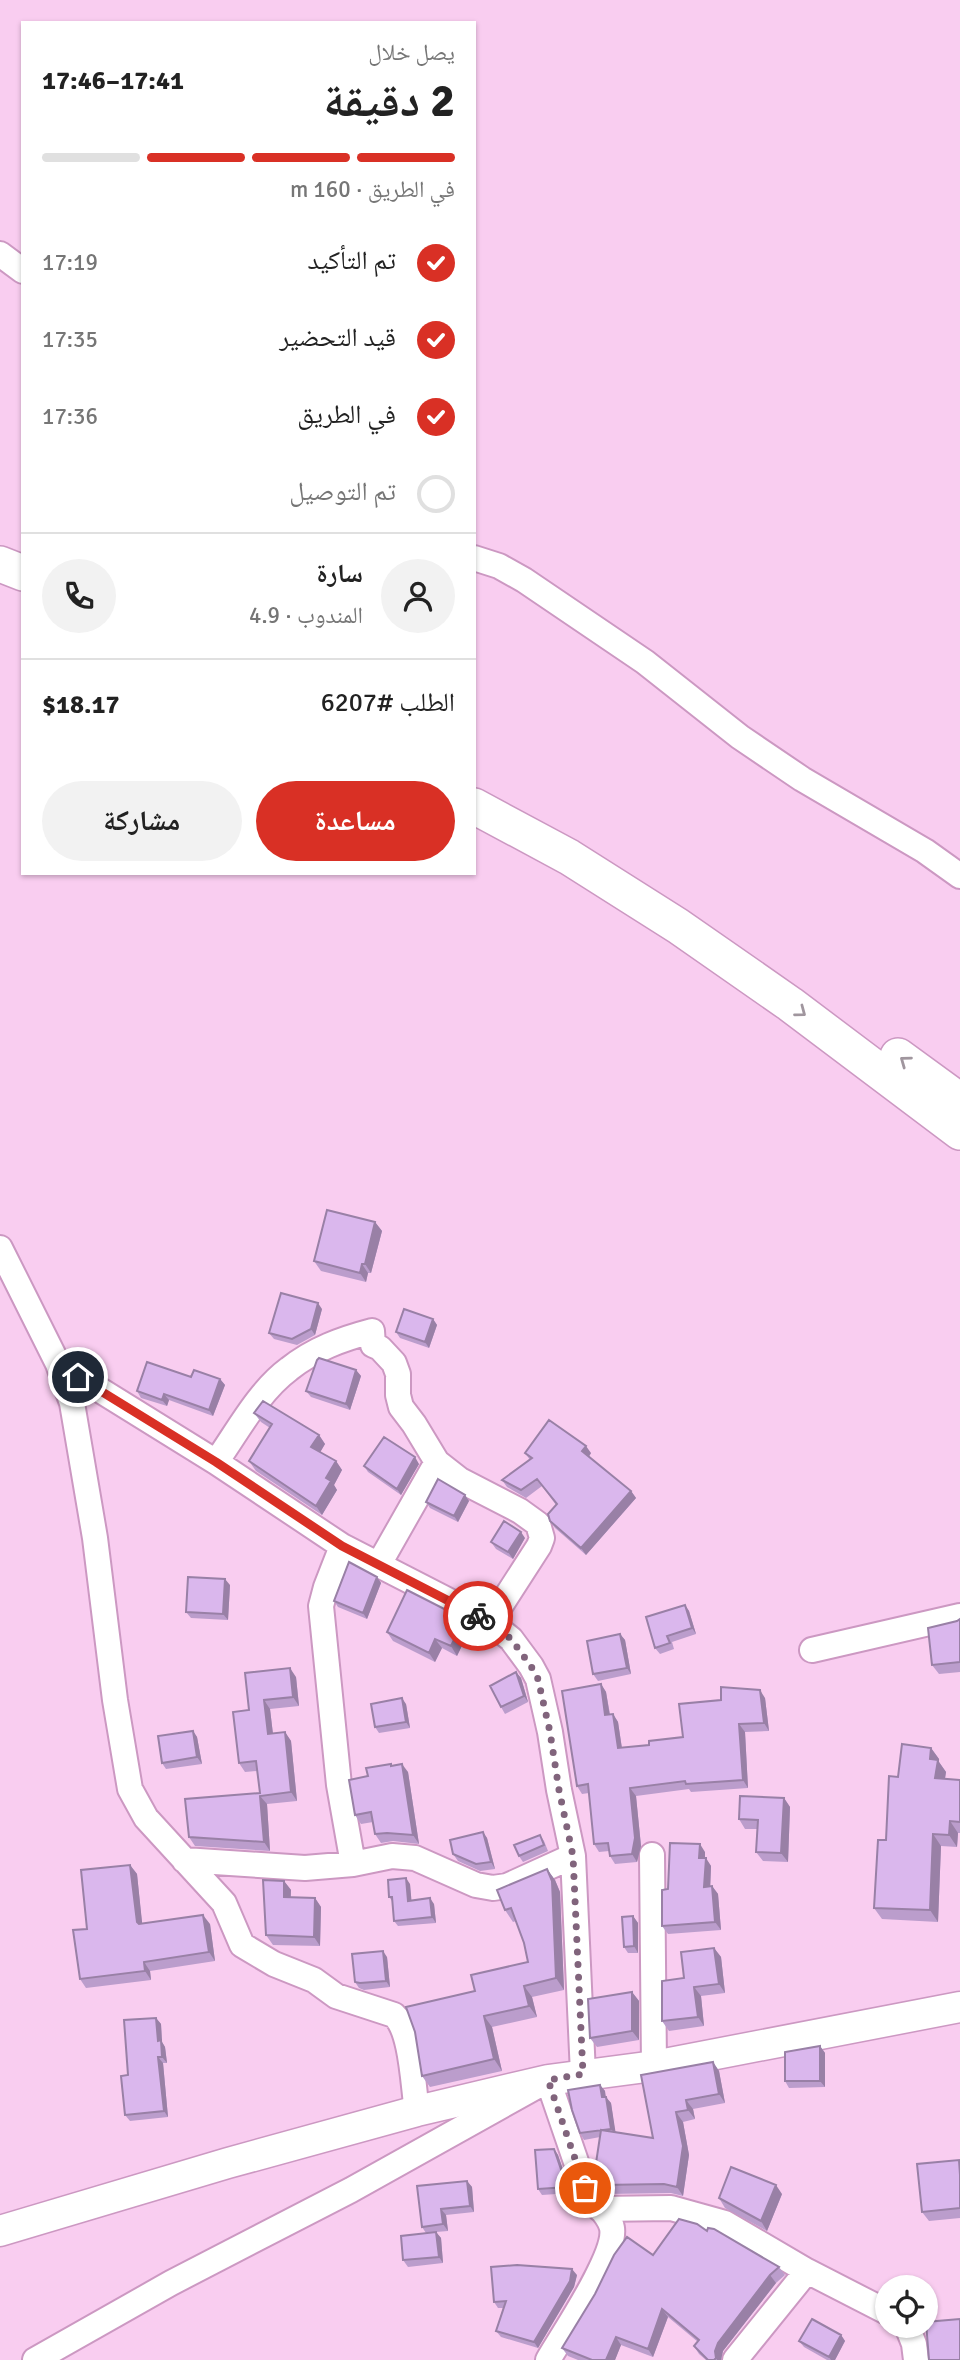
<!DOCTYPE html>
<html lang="ar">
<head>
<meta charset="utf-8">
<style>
	body { margin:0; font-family:Signika,"Noto Naskh Arabic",sans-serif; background:#f2f2f2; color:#222; direction:rtl; height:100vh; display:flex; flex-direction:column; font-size:26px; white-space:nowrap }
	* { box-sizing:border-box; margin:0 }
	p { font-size:23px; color:#767676 }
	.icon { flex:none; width:38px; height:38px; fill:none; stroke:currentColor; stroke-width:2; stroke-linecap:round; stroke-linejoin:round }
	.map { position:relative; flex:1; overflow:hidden; direction:ltr }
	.side { position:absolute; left:21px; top:21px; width:455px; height:854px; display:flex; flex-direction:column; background:#fff; border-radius:0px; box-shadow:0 2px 5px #0004; direction:rtl }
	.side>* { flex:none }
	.tools { position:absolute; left:875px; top:2275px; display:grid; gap:14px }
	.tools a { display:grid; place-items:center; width:63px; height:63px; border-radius:50%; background:#fff; box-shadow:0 2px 5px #0004; font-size:35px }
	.pin { position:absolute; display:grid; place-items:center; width:60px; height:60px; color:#fff; margin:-30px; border:4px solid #fff; border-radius:50%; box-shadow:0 2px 7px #0007 }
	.courier { position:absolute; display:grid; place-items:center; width:70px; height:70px; margin:-35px; border:5px solid #d93025; border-radius:50%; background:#fff; color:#222; box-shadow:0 2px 9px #0007 }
	.head em { font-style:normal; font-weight:700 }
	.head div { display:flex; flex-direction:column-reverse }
	.head { display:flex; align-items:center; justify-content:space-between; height:119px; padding:0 21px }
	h1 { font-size:46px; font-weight:700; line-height:52px }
	.bar { display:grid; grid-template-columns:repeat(4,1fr); gap:10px 7px; align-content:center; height:84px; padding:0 21px }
	.bar i { height:9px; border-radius:5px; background:#e0e0e0 }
	.bar .current { background:#d93025 }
	.bar p { grid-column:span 4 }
	.line { display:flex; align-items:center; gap:18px; padding:0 21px; border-top:2px solid #e0e0e0 }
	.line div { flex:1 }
	.round { display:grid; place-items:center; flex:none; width:74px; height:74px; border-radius:37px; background:#f2f2f2 }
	ol { padding:0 21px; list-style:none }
	li { display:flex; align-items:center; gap:21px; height:77px }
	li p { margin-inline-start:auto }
	li .icon { padding:7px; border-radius:50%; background:#d93025; color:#fff; stroke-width:4 }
	li:last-child { color:#767676 }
	li i { width:38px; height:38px; border:4px solid #e0e0e0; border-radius:50% }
	.action { display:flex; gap:14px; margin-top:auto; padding:14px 21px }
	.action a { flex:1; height:80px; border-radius:42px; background:#d93025; color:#fff; font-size:28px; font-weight:700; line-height:80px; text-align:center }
	.action a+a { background:#f2f2f2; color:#222 }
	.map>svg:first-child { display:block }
</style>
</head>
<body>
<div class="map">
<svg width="960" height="2360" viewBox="0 0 960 2360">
	<rect width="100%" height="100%" fill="#f9cdf0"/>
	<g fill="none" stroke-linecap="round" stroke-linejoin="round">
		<!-- minor casing -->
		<g stroke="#cc98c2" stroke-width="28">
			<path id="minor" d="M0 254 23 271
				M474 558 499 566 524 580 645 662 740 737 802 779 925 851 960 876
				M0 1248 58 1364 72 1403 95 1538 115 1700 130 1789 146 1818 224 1903 242 1945 274 1964 314 1980 336 1996 394 2015C412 2031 413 2087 417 2111
				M58 1364 216 1462 342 1546 490 1622 511 1639 531 1666 538 1679 550 1732 559 1790 573 1856 583 2074
				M216 1462C238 1431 258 1392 289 1369 314 1349 342 1339 372 1331L373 1345 380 1348 394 1363 398 1374V1395L401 1407 414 1424 437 1462 460 1480 520 1511 538 1524 542 1538 539 1546 490 1622
				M342 1546 326 1587 321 1606 339 1785 353 1864
				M379 1564 437 1462
				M812 1650 960 1616
				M652 1855 654 2066
				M184 1860 305 1868 353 1864 392 1856 415 1858 476 1885 493 1888 507 1886 573 1856
				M600 2209 671 2208 725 2223 807 2271 887 2312
				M907 2326 914 2344 916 2360
				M35 2360 171 2283 351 2190 548 2080 585 2188C592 2202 609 2213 612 2228 617 2255 563 2334 548 2360
				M735 2360 807 2271"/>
		</g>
		<!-- major casing -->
		<g stroke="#cc98c2" stroke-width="33">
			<path id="major" d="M0 2231 228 2163 417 2111 548 2080 654 2066 960 2007"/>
		</g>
		<!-- highway casing -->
		<g stroke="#cc98c2" stroke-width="38">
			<path id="highway" d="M0 564 23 573
				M474 806 569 857 678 926 790 1004 960 1132
				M898 1056 960 1101"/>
		</g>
		<!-- minor -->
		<use href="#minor" stroke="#fff" stroke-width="24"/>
		<!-- major -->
		<use href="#major" stroke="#fff" stroke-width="30"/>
		<!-- highway -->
		<use href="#highway" stroke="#fff" stroke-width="35"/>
	</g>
	<!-- wall -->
	<path fill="#bb9dcc" d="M375 1222 382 1231 371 1273H368L366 1282 321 1271 314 1261Z
		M322 1309 315 1335 297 1345 274 1339 269 1333Z
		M433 1319 437 1325 429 1348 400 1338 396 1332Z
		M356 1370 361 1376 350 1410 311 1397 306 1391Z
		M191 1377 220 1379 225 1385 213 1416 169 1400 167 1406 141 1398 137 1391Z
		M254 1413 319 1435 325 1444 320 1452 336 1461 342 1470 334 1485 337 1490 322 1515 256 1471 249 1461 270 1428 261 1422Z
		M525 1453H591L589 1457 631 1491 636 1498 586 1555 555 1528 550 1521 556 1505 542 1486 526 1498 507 1487 502 1480 530 1460Z
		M419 1464 401 1495 368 1472 364 1466Z
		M465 1495 469 1501 458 1522 430 1508 426 1502Z
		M525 1538 513 1559 496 1549 491 1542Z
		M377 1577 381 1583 367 1619 338 1607 334 1601Z
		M230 1585 228 1620 191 1618 186 1612Z
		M685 1605 689 1611 696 1634 672 1642 674 1649 660 1654 655 1648Z
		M960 1619V1672L939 1674 932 1665 957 1621Z
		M470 1629 457 1656 442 1648 435 1662 393 1641 387 1632Z
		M620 1634 625 1640 631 1674 598 1681 593 1674Z
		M516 1672 521 1678 528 1702 505 1714 501 1707Z
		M296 1677 299 1706 270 1709 273 1734 285 1732 291 1741 297 1801 267 1804 270 1851 195 1846 189 1837 260 1793 257 1771 245 1772 239 1763 249 1710Z
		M601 1684 606 1692 610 1714H613L618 1722 622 1748 649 1745 683 1737 765 1698 769 1731 745 1732 748 1788 691 1792 689 1789 636 1796 641 1846 637 1862 615 1864 610 1856 609 1851 599 1852 594 1844 589 1793 582 1794 577 1786Z
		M406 1704 410 1728 379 1733 375 1727Z
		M193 1731 197 1737 202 1764 166 1769 162 1763Z
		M931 1748 939 1759V1762L946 1772 945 1779 960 1780V1833H958L957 1847 941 1846 938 1922 882 1919 874 1908 898 1777Z
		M391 1764 392 1765 408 1772 419 1844 393 1841 381 1843 375 1834 373 1822 361 1824 355 1815 368 1776Z
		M784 1798 790 1807 788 1862 763 1861 756 1852 757 1829H745L739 1819Z
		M483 1832 487 1838 495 1869 480 1871 458 1861 453 1854Z
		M540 1835 544 1841 548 1851 523 1862 519 1856Z
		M705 1852V1858L711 1866 710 1886H712L718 1894 721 1930 668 1934 662 1926 668 1889Z
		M130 1865 137 1874 142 1924H210L215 1961 150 1971 151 1980 86 1988 80 1979 87 1929Z
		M547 1869 555 1880 560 1892 564 1990 532 1997 537 2017 492 2027 502 2071 430 2087 422 2076 475 1991 528 1962 524 1943 516 1921 513 1922 505 1910Z
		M284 1881 291 1890V1897L315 1898 321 1907 320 1946 273 1945 266 1935Z
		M410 1884 411 1900 434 1904 436 1923 398 1926 394 1921 393 1902 389 1897Z
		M633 1916 638 1923V1953H628L624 1947Z
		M714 1948 721 1957 725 1993 701 1996 704 2026 669 2031 662 2021 684 1978Z
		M387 1957 390 1987 364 1990 359 1988 355 1982Z
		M632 1992 639 2001V2040L597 2047 590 2038Z
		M156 2018 161 2024 162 2042 165 2047 167 2063H163L168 2117 130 2121 125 2115 128 2075Z
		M820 2046 825 2053V2087L789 2088 785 2081Z
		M713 2062 719 2071 725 2103 693 2109 695 2119 683 2122 689 2155 683 2196 671 2193 608 2194 594 2176 600 2137 584 2140 580 2133 600 2085 605 2091V2097L611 2103 615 2132 653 2138Z
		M554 2149 558 2155 571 2193 542 2195 538 2189Z
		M960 2162V2218L929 2221 922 2212Z
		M467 2181 472 2187 474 2212 446 2215 448 2231 436 2232 441 2238 443 2263 408 2267 403 2260 426 2233 422 2227Z
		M782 2194 767 2231 725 2208 719 2198Z
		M707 2231 779 2267 785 2275 776 2283 723 2351 721 2360H706L699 2354 694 2346 698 2342 668 2317 653 2357 621 2345 615 2360H578L568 2356 562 2348 653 2255Z
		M577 2275 574 2287 538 2348 501 2337 496 2331 503 2308H498L494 2302Z
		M841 2335 845 2341 835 2360H827L804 2347 799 2341Z"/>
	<!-- shaded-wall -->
	<path fill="#9980a6" d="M375 1222 382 1231 371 1273 365 1264Z
		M362 1264 368 1273 366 1282 360 1273Z
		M318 1303 322 1309 315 1335 311 1329Z
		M433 1319 437 1325 429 1348 425 1342Z
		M356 1370 361 1376 350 1410 346 1404Z
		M220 1379 225 1385 213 1416 209 1410Z
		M164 1394 169 1400 167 1406 162 1400Z
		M319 1435 325 1444 318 1456 311 1447Z
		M586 1446 591 1453 587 1459 582 1451Z
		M415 1457 419 1464 401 1495 397 1489Z
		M336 1461 342 1470 334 1485 337 1490 322 1515 316 1506 326 1478Z
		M631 1491 636 1498 586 1555 581 1548Z
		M465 1495 469 1501 458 1522 454 1516Z
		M521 1532 525 1538 513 1559 508 1552Z
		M377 1577 381 1583 367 1619 363 1613Z
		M225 1579 230 1585 228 1620 223 1614Z
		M685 1605 689 1611 696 1634 692 1628Z
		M464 1619 470 1629 457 1656 451 1646Z
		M620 1634 625 1640 631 1674 627 1668Z
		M435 1639 442 1648 435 1662 429 1653Z
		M290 1668 296 1677 299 1706 293 1697Z
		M516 1672 521 1678 528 1702 524 1696Z
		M601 1684 606 1692 611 1723 605 1715Z
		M760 1690 765 1698 769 1731 764 1723Z
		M402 1698 406 1704 410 1728 406 1722Z
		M264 1700 270 1709 274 1743 268 1734Z
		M613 1714 618 1722 623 1756 618 1748Z
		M739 1724 745 1732 748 1788 743 1780Z
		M193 1731 197 1737 202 1764 197 1757Z
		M285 1732 291 1741 297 1801 291 1792Z
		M931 1748 939 1759V1762L946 1772 943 1790 935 1778 930 1759Z
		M402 1764 408 1772 419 1844 413 1835Z
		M630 1788 636 1796 641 1846 637 1862 632 1854Z
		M260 1796 267 1804 270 1851 264 1842Z
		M784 1798 790 1807 788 1862 781 1853Z
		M950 1821 958 1833 957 1847 949 1835Z
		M483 1832 487 1838 495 1869 491 1862Z
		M933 1834 941 1846 938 1922 930 1910Z
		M700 1844 705 1852V1866L699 1858Z
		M706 1858 711 1866 710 1895 704 1887Z
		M130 1865 137 1874 143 1931 137 1922Z
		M547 1869 555 1880 560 1892 564 1990 556 1978Z
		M406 1878 410 1884 412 1906 408 1901Z
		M284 1881 291 1890 290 1906 284 1897Z
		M712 1886 718 1894 721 1930 715 1922Z
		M315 1898 321 1907 320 1946 314 1937Z
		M430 1898 434 1904 436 1923 432 1917Z
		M203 1915 210 1924 215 1961 209 1952Z
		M633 1916 638 1923V1953L634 1946Z
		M714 1948 721 1957 725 1993 719 1984Z
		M383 1951 387 1957 390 1987 386 1981Z
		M144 1962 150 1971 151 1980 145 1971Z
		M524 1986 532 1997 537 2017 529 2006Z
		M694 1987 701 1996 704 2026 698 2017Z
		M632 1992 639 2001V2040L632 2031Z
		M484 2016 492 2027 502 2071 494 2059Z
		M156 2018 161 2024 162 2042 165 2047 167 2063 162 2057 158 2041Z
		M820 2046 825 2053V2087L820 2081Z
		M158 2057 163 2063 168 2117 164 2111Z
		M713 2062 719 2071 725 2103 719 2094Z
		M600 2085 605 2091 607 2104 602 2097Z
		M606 2097 611 2103 616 2135 611 2129Z
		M686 2100 693 2109 695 2119 688 2110Z
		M676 2112 683 2122 689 2155 683 2196 677 2187Z
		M554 2149 558 2155 571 2193 567 2187Z
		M467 2181 472 2187 474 2212 470 2206Z
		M776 2185 782 2194 767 2231 761 2221Z
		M441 2209 446 2215 448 2231 443 2224Z
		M436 2232 441 2238 443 2263 439 2257Z
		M572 2269 577 2275 574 2287 538 2348 534 2342Z
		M770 2275 776 2283 723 2351 721 2360H717L716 2358 715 2351 718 2343Z
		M662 2309 668 2317 653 2357 648 2349Z
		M841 2335 845 2341 835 2360H831L829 2357Z
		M616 2337 621 2345 615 2360H606Z"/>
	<!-- building -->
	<path fill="#dab7ed" stroke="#9980a6" stroke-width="2" d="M327 1210 375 1222 365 1264H362L360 1273 314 1261Z
		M281 1293 318 1303 311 1329 292 1339 269 1333Z
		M404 1309 433 1319 425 1342 396 1332Z
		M319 1358 356 1370 346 1404 306 1391 317 1360Z
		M147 1362 191 1377 194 1370 220 1379 209 1410 164 1394 162 1400 137 1391Z
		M263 1401 319 1435 311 1447 336 1461 326 1478 331 1481 316 1506 249 1461 272 1424 254 1413Z
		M549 1420 586 1446 582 1451 631 1491 581 1548 550 1521 548 1514 557 1504 537 1479 521 1490 502 1480 532 1458 525 1453Z
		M384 1437 415 1457 397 1489 364 1466Z
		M438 1479 465 1495 454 1516 426 1502Z
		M504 1521 521 1532 508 1552 491 1542Z
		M349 1562 377 1577 363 1613 334 1601Z
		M188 1577 225 1579 223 1614 186 1612Z
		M407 1590 464 1619 451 1646 435 1639 429 1653 387 1632Z
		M685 1605 692 1628 667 1636 670 1643 655 1648 646 1617Z
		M960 1619V1662L932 1665 928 1628 957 1621Z
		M620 1634 627 1668 593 1674 587 1641Z
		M290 1668 293 1697 264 1700 268 1734 285 1732 291 1792 260 1796 264 1842 189 1837 185 1799 260 1793 256 1761 239 1763 233 1712 249 1710 245 1673Z
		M516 1672 524 1696 501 1707 490 1686Z
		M601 1684 605 1715 613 1714 618 1748 649 1745V1741L683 1737 679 1704 721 1700V1687L760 1690 764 1723 739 1724 743 1780 686 1784 685 1781 630 1788 635 1838 632 1854 610 1856 608 1843 594 1844 588 1784 577 1786 562 1691Z
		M402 1698 406 1722 375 1727 371 1704Z
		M193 1731 197 1757 162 1763 158 1736Z
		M902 1744 931 1748 930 1759 938 1760 935 1778 960 1780V1822L950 1821 949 1835 933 1834 930 1910 874 1908 878 1840H886L889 1776 898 1777Z
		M391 1764V1766L402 1764 413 1835 387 1833 375 1834 371 1812 355 1815 349 1780 368 1776 366 1768Z
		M740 1796 784 1798 781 1853 756 1852 758 1820 739 1819Z
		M483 1832 491 1862 476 1864 453 1854 450 1840Z
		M540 1835 544 1845 519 1856 514 1845Z
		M670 1843 700 1844 699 1858H706L704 1887 712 1886 715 1922 662 1926V1890L668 1889Z
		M130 1865 137 1922 139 1924 203 1915 209 1952 144 1962 145 1971 80 1979 73 1930 87 1929 81 1870Z
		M547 1869 552 1881 556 1978 524 1986 529 2006 484 2016 494 2059 422 2076 415 2032 406 2007 475 1991 471 1975 528 1962 524 1943 511 1908 505 1910 497 1890Z
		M406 1878 408 1901 430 1898 432 1917 394 1921 392 1897H389L388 1880Z
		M263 1880 284 1881V1897L315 1898 314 1937 266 1935Z
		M633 1916 634 1946 624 1947 622 1917Z
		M714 1948 719 1984 694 1987 698 2017 662 2021V1981L684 1978 681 1952Z
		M383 1951 386 1981 360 1983 355 1982 352 1954Z
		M632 1992V2031L590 2038 588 1999Z
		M156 2018 158 2041 161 2040 162 2057H158L164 2111 125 2115 121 2076 128 2075 124 2020Z
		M820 2046V2081H785V2052Z
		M713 2062 719 2094 686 2100 688 2110 676 2112 683 2146 677 2187 664 2184 601 2185 594 2176 601 2130 653 2138 641 2075Z
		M600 2085 602 2097H606L611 2129 580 2133 572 2110 568 2090Z
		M554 2149 567 2187 538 2189 535 2150Z
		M959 2160 960 2175V2208L922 2212 917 2164Z
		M731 2167 776 2185 761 2221 719 2198Z
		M467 2181 470 2206 441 2209 443 2224 422 2227 417 2186Z
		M679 2219 697 2224 707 2231 708 2228 714 2229 779 2267 770 2275 718 2343 715 2351 716 2358 714 2360H708L694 2346 699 2340 662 2309 648 2349 616 2337 606 2360H592L562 2348 595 2294 614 2255 627 2237 653 2255Z
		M436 2232 439 2257 403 2260 401 2236Z
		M517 2265 572 2269 570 2281 534 2342 496 2331 506 2301 494 2302 491 2267Z
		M812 2319 841 2335 829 2357 799 2341Z
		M960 2319V2360H929L926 2322Z"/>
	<!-- one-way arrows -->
	<defs><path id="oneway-chevron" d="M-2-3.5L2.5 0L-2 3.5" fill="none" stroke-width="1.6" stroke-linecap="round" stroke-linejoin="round" transform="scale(1.75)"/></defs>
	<g stroke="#a0969e">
		<use href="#oneway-chevron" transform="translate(801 1012) rotate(37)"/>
		<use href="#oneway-chevron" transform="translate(905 1061) rotate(-144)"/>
	</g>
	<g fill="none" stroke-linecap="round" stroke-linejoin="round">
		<!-- done -->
		<path stroke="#81647c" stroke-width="7" stroke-dasharray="0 12.6" d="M478 1616 490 1622 511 1639 531 1666 538 1679 550 1732 559 1790 573 1856 583 2074 548 2080 585 2188"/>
		<!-- route -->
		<path stroke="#d93025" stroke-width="9" d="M78 1377 216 1462 342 1546 478 1616"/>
	</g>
</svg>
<div class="tools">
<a><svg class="icon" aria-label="locate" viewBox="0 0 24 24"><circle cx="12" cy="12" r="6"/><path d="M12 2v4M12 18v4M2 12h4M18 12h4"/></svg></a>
</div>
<div class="pin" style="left:585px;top:2188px;background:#ea580c"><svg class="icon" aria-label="bag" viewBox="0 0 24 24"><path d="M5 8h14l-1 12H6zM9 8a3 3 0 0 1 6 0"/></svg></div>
<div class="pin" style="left:78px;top:1377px;background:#1f2937"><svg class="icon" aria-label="home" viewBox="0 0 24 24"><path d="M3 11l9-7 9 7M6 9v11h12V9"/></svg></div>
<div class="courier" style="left:478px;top:1616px"><svg class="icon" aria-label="bike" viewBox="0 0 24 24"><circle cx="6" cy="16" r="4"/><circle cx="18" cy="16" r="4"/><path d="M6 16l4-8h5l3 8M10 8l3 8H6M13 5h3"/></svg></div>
<section class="side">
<div class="head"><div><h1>2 دقيقة</h1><p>يصل خلال</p></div><em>17:41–17:46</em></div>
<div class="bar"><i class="current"></i><i class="current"></i><i class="current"></i><i></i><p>في الطريق · 160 m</p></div>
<ol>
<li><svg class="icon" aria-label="check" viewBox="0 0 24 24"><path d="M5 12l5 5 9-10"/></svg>تم التأكيد<p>17:19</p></li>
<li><svg class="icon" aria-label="check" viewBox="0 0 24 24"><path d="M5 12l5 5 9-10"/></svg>قيد التحضير<p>17:35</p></li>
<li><svg class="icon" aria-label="check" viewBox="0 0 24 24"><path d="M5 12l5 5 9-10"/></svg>في الطريق<p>17:36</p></li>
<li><i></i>تم التوصيل</li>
</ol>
<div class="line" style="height:126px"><a class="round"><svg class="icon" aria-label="person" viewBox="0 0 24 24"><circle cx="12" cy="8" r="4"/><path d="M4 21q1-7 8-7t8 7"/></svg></a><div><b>سارة</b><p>المندوب · 4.9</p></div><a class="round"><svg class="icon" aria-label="phone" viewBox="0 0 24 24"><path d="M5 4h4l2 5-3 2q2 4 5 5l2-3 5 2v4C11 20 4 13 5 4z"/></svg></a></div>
<div class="line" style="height:91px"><div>الطلب #6207</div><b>$18.17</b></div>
<div class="action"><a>مساعدة</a><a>مشاركة</a></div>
</section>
</div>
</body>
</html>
